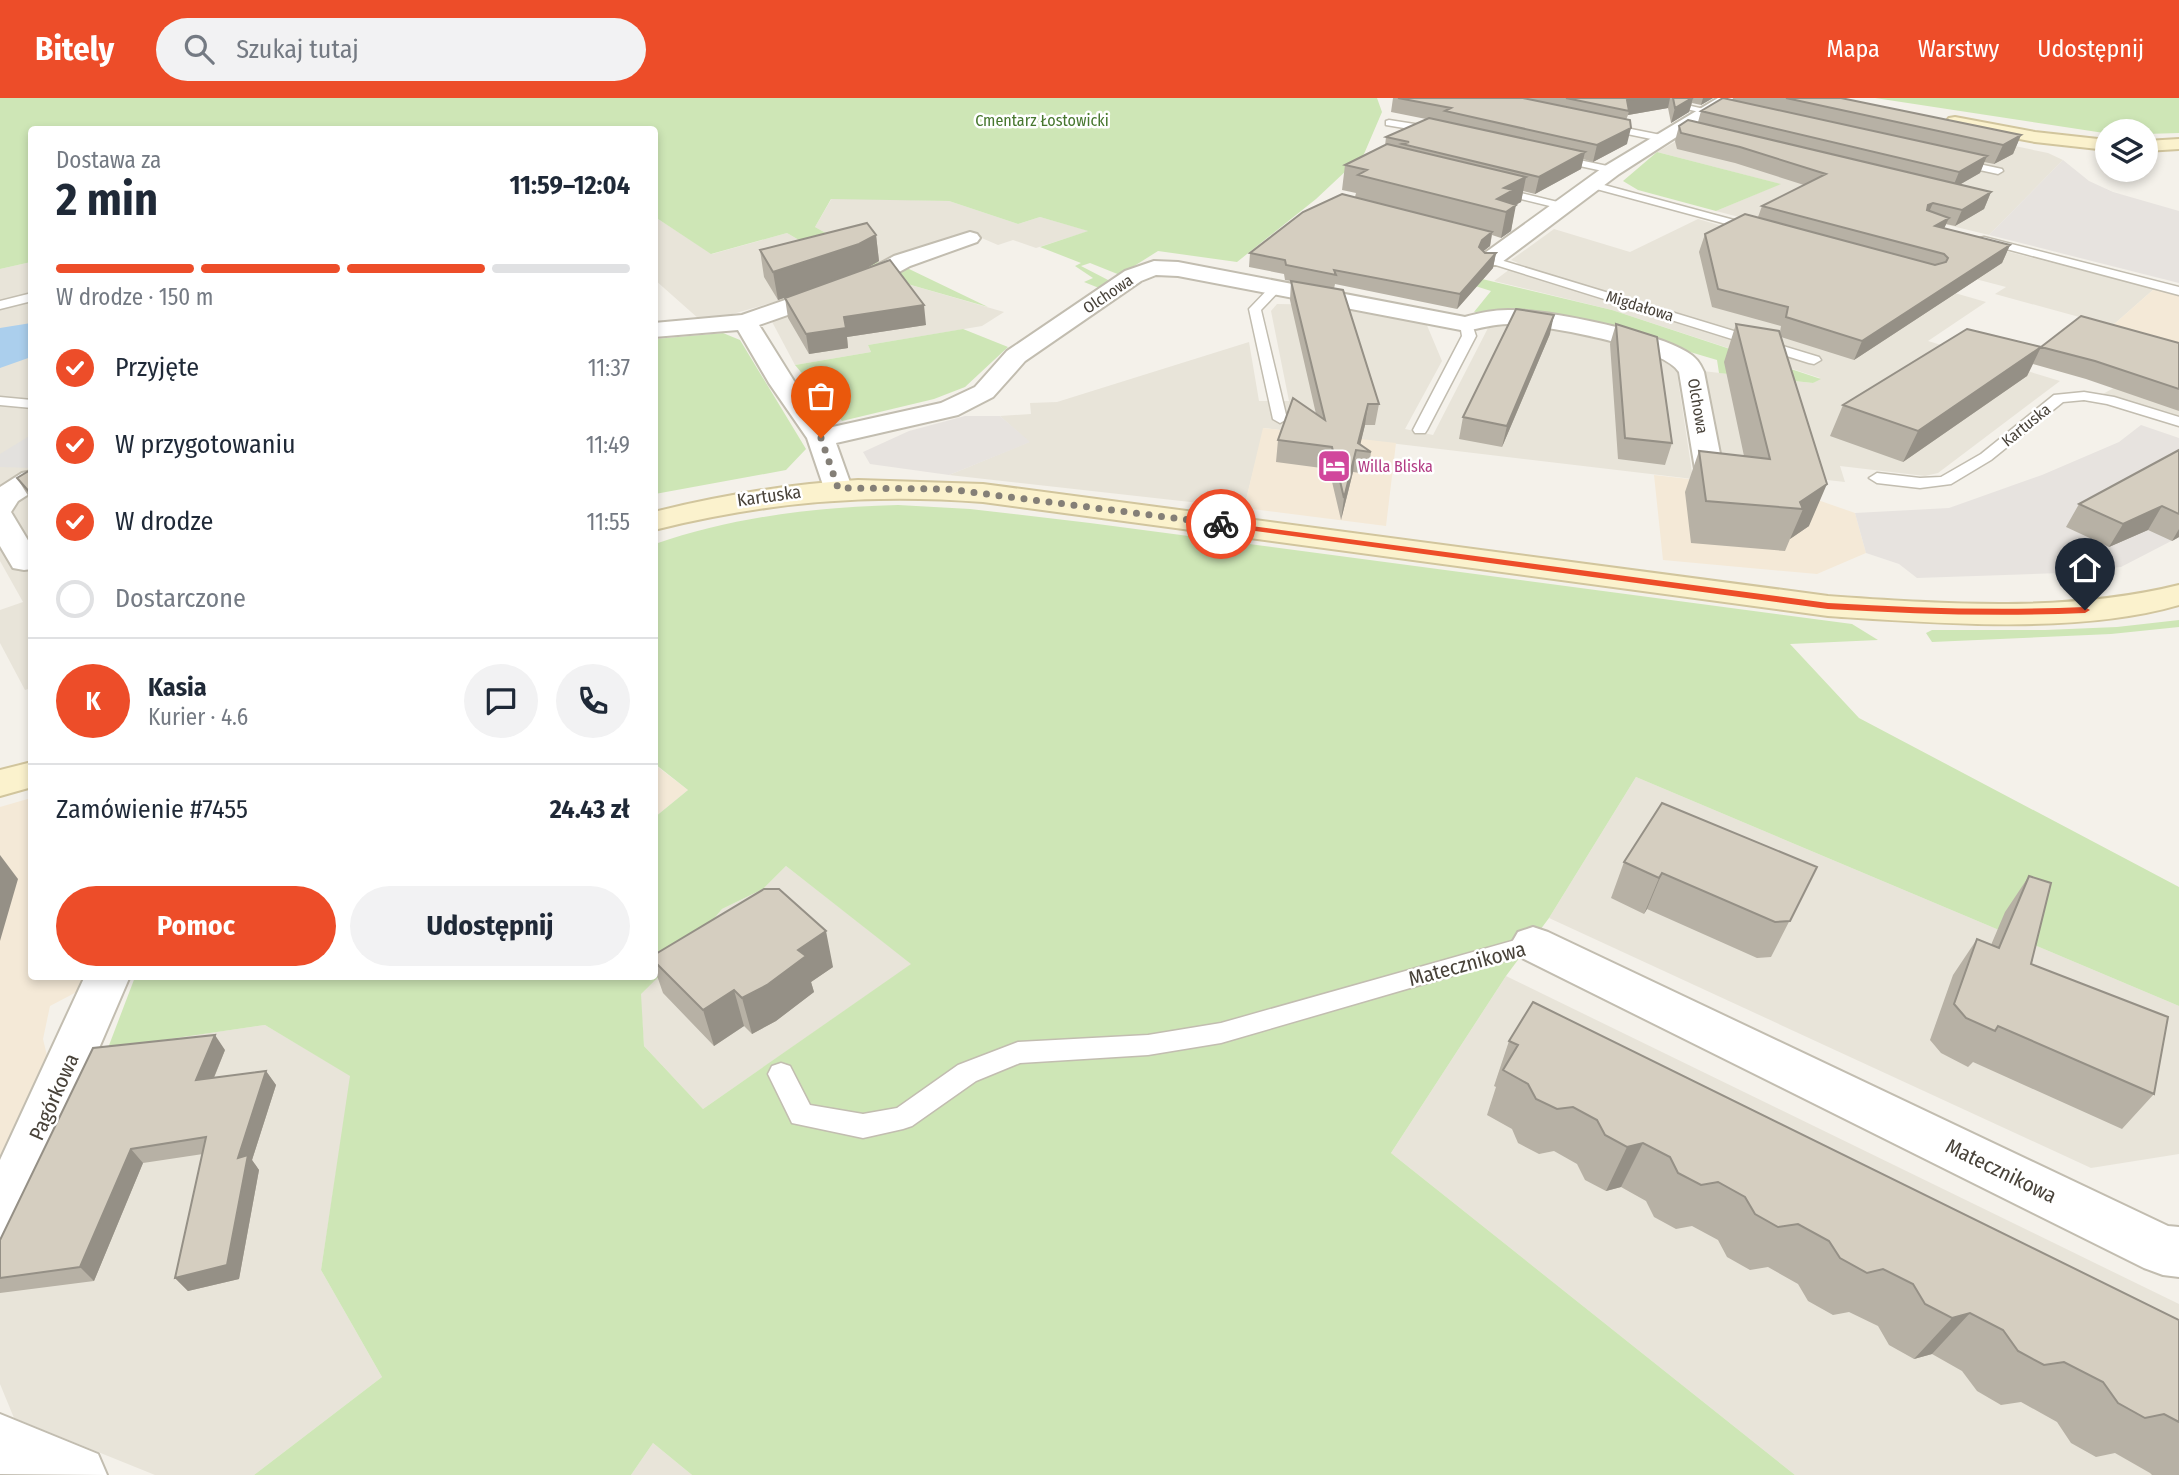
<!DOCTYPE html>
<html lang="pl">
<head>
<meta charset="utf-8">
<style>
	body { margin:0; font-family:"Fira Sans Condensed",sans-serif; background:#f2f2f3; color:#1f2937; height:100vh; display:flex; flex-direction:column; font-size:26px; white-space:nowrap }
	* { box-sizing:border-box; margin:0 }
	p { font-size:23px; color:#747a83 }
	.icon { flex:none; width:38px; height:38px; fill:none; stroke:currentColor; stroke-width:2; stroke-linecap:round; stroke-linejoin:round }
	.map { position:relative; flex:1; overflow:hidden }
	.drawer { position:absolute; left:28px; top:28px; width:630px; height:854px; display:flex; flex-direction:column; background:#fff; border-radius:7px; box-shadow:0 4px 10px #0003 }
	.drawer>* { flex:none }
	.buttons { position:absolute; left:2095px; top:21px; display:grid; gap:14px }
	.buttons a { display:grid; place-items:center; width:63px; height:63px; border-radius:50%; background:#fff; box-shadow:0 4px 10px #0003; font-size:35px }
	.pin { position:absolute; display:grid; place-items:center; width:60px; height:60px; color:#fff; margin:-72px -30px; border-radius:50% 50% 50% 0; rotate:-45deg; box-shadow:0 0 7px #0007 }
	.pin .icon { rotate:45deg }
	.courier { position:absolute; display:grid; place-items:center; width:70px; height:70px; margin:-35px; border:5px solid #ed4d29; border-radius:50%; background:#fff; color:#222; box-shadow:0 2px 9px #0007 }
	.headline em { font-style:normal; font-weight:700 }
	.headline div { display:flex; flex-direction:column-reverse }
	.headline { display:flex; align-items:center; justify-content:space-between; height:119px; padding:0 28px }
	h1 { font-size:46px; font-weight:700; line-height:52px }
	.bar { display:grid; grid-template-columns:repeat(4,1fr); gap:10px 7px; align-content:center; height:84px; padding:0 28px }
	.bar i { height:9px; border-radius:5px; background:#e0e1e3 }
	.bar .current { background:#ed4d29 }
	.bar p { grid-column:span 4 }
	.line { display:flex; align-items:center; gap:18px; padding:0 28px; border-top:2px solid #e0e1e3 }
	.line div { flex:1 }
	.round { display:grid; place-items:center; flex:none; width:74px; height:74px; border-radius:37px; background:#f2f2f3 }
	ol { padding:0 28px; list-style:none }
	li { display:flex; align-items:center; gap:21px; height:77px }
	li p { margin-inline-start:auto }
	li .icon { padding:7px; border-radius:50%; background:#ed4d29; color:#fff; stroke-width:4 }
	li:last-child { color:#747a83 }
	li i { width:38px; height:38px; border:4px solid #e0e1e3; border-radius:50% }
	.button { display:flex; gap:14px; margin-top:auto; padding:14px 28px }
	.button a { flex:1; height:80px; border-radius:42px; background:#ed4d29; color:#fff; font-size:28px; font-weight:700; line-height:80px; text-align:center }
	.button a+a { background:#f2f2f3; color:#1f2937 }
	header { display:flex; align-items:center; gap:42px; box-sizing:border-box; height:98px; padding:0 35px; background:#ed4d29; color:#fff }
	header strong { font-size:33px }
	nav { display:flex; gap:38px; margin-inline-start:auto; font-size:24px }
	.search { width:490px; height:63px; background:#f2f2f3; display:flex; align-items:center; gap:18px; box-sizing:border-box; padding:0 24px; border-radius:38px; color:#747a83; font-size:26px }
	.map>svg:first-child { display:block }
</style>
</head>
<body>
<header>
<strong>Bitely</strong>
<div class="search"><svg class="icon" aria-label="search" viewBox="0 0 24 24"><circle cx="10" cy="10" r="6"/><path d="M15 15l6 6"/></svg>Szukaj tutaj</div>
<nav><a>Mapa</a><a>Warstwy</a><a>Udostępnij</a></nav>
</header>
<div class="map">
<svg width="2179" height="1377" viewBox="0 0 2179 1377">
	<rect width="100%" height="100%" fill="#f4f1ea"/>
	<!-- residential -->
	<path fill="#e8e4d9" d="M1752 0H1785L2048 55 2063 62 1989 137 1915 119 1904 127 2154 191 2112 228 1995 196 2006 189 1716 113 1780 86 1657 54Z
		M832 100 949 103 1018 126 1040 119 1089 133 1036 150 1013 142 998 147 970 135 885 168 815 129Z
		M658 121 712 156 787 135 862 179 722 219 699 221 655 182V122Z
		M1698 121 1986 204 1928 243 2060 283 1938 375 1925 378 1840 368 1845 384 1720 370 1702 273 1813 285 1820 280 1612 212 1494 183 1518 165 1511 162 1554 131 1630 154Z
		M31 164V590L25 592 0 545V512L23 504 0 463V171Z
		M890 181 1004 214 982 228 868 247 871 254 795 267 770 220Z
		M1277 206 1341 207 1426 225 1442 263 1405 331 1433 337 1488 230 1508 225 1582 236 1653 256 1676 268 1693 381 1264 330 1244 410 949 377 1029 344 1000 318 1031 316 1030 305 1057 304 1249 244 1259 303H1289L1271 213Z
		M2179 253V319L2103 296Z
		M1636 679 2179 908V1056L2091 1070 1549 820Z
		M786 768 912 866 703 1011 644 948 640 896 697 841 722 811 763 791Z
		M1506 878 2179 1206V1377H1795L1391 1055Z
		M265 927 351 978 321 1172 382 1279 254 1377H155L14 1320 0 1286V1162L99 951Z
		M653 1345 692 1377H631Z"/>
	<!-- commercial -->
	<path fill="#f4e9d7" d="M2154 191 2179 197V246L2112 228Z
		M1263 330 1396 345 1386 428 1244 410Z
		M1654 377 1792 393 1855 415 1866 455 1817 476 1663 462Z
		M654 666 688 692 655 719H654Z
		M31 700 32 878 90 879 88 888 50 908 43 941 52 978 0 1082V709Z"/>
	<!-- industrial -->
	<path fill="#e7e3df" d="M2063 62 2089 83 2113 94 2179 113V185L1989 137Z
		M965 318H1000L1030 344 949 377 870 366 863 354 909 333Z
		M2141 327 2179 340V439L2121 469 2061 475 1917 480 1899 466 1866 455 1855 415 1949 410 2042 377 2119 344Z"/>
	<!-- green -->
	<path fill="#cee6b6" fill-rule="evenodd" d="M0 0H1377L1382 14 1364 56 1316 101 1237 164 1158 153 1120 177 1090 165 1081 168 1110 183 1099 190 1084 184 1093 180 1075 168 1081 165 1040 149 1088 133 1040 119 1018 126 949 103 831 101 815 129 885 168 862 179 787 135 711 156 658 121 655 122 654 32H32L31 164 0 171Z
		M1875 0H2179V35L2146 36V33L2104 35Z
		M1657 54 1781 86 1716 113 1638 92 1623 83Z
		M1432 169 1612 212 1821 281 1813 285 1719 275 1717 262C1639 239 1556 211 1474 214L1491 193 1425 172Z
		M907 170 988 209 890 181Z
		M963 231 1008 249 965 289 934 301 842 323 795 267 871 254 868 247Z
		M723 235 740 242 806 351 786 372 655 396V241Z
		M898 407 970 411 1090 425 1852 526 1878 542 1790 546 1859 620 2179 789V908L1636 679 1549 820 1506 878 1391 1055 1795 1377H692L653 1345 631 1377H254L382 1279 321 1172 350 978 265 927 108 950 135 879 654 878 655 719 688 692 655 666V446C734 419 814 409 898 407ZM786 768 911 866 703 1011 644 948 641 896 697 841 722 811 763 791Z
		M2179 522V529L2111 536 1932 544 1926 535 1932 532H2045L2117 529Z"/>
	<!-- parking -->
	<path fill="#e3e1de" d="M31 337V370L0 369V356Z"/>
	<!-- water -->
	<path fill="#abcfed" d="M31 225V259L0 270V230Z"/>
	<g fill="none" stroke-linecap="round" stroke-linejoin="round">
		<!-- lane casing -->
		<g stroke="#c2bdb0" stroke-width="3">
			<path id="lane" d="M1639 0H1656L1713 13 1708 16Z
				M1389 22 1440 30 1445 33 1440 36 1386 27V23Z
				M1601 25 1661 37 1666 40 1661 43 1598 30V26Z
				M1556 57 1612 69 1617 72 1612 75 1552 62 1551 60Z
				M1956 61 2002 71 2003 73 1998 76 1952 66V62Z
				M1593 84 1760 129 1762 131 1756 134 1589 89 1588 87Z
				M1496 89 1566 106 1567 108 1562 111 1492 94 1491 92Z
				M1984 139 2179 189V197L1980 144V140Z
				M1486 160H1494L1819 259 1821 262 1814 266 1809 265 1486 164Z
				M1278 184 1284 188 1261 212 1287 321 1280 325 1273 321 1249 211 1274 185Z
				M32 195V203L0 211V203Z
				M1466 222 1472 226 1476 238 1427 332 1425 335H1415L1413 332 1462 238 1460 226Z
				M2084 294 2114 299 2179 319V328L2107 306 2084 302 2063 304 1991 362 1951 386 1920 390 1877 385 1869 380 1877 375 1920 380 1941 379 1981 356 2054 297Z
				M0 299 32 302V310L0 307Z
				M1533 837 1541 840 1545 846 1541 852 1221 945 1148 957 1020 965 976 983 912 1028 903 1031 863 1040 792 1025 768 976 772 968 781 965 790 968 810 1007 863 1016 897 1010 958 967 1018 944 1148 937 1221 925Z"/>
		</g>
		<!-- street casing -->
		<g stroke="#c2bdb0" stroke-width="4">
			<path id="street" d="M1718 0H1737L1619 76 1498 167H1482L1479 162 1482 157 1605 68Z
				M970 134 977 136 980 140 977 144 910 168 879 185 759 227 794 283 828 330 941 305 975 289 1007 253 1125 173 1154 163 1178 164 1465 219C1479 215 1493 212 1508 212 1548 212 1653 233 1687 254 1696 259 1700 265 1704 274L1723 371 1719 377 1709 379 1699 377 1695 371 1679 274C1664 248 1540 226 1509 226 1494 226 1480 230 1466 233L1178 178 1156 177 1141 183 1025 263 993 299 958 317 836 345 852 390 848 396 838 399 828 396 824 390 807 340 769 285 738 232 654 239V225L742 217 863 175 894 158Z
				M32 373V394L18 403 11 414 32 449V471L24 472 13 470 0 448V389L22 375Z
				M1533 829 1548 834 2168 1128 2179 1129V1179L2163 1177 2144 1170 1518 858 1511 846 1518 834Z
				M85 878H130L19 1136 0 1143V1062Z
				M0 1316 98 1356 107 1377 0 1376Z"/>
		</g>
		<!-- secondary casing -->
		<g stroke="#d1c59d" stroke-width="4">
			<path id="secondary" d="M1955 19 2035 34 2107 42V52L2035 44 1949 28 1946 24 1949 20Z
				M2179 41V51L2146 53V43Z
				M858 382 983 386 1828 498C1944 506 2066 515 2179 487V507C2077 537 1934 525 1828 518L983 404C868 395 767 404 654 432V414C722 397 789 386 858 382Z
				M32 664V689L0 698V672Z"/>
		</g>
		<!-- lane -->
		<use href="#lane" fill="#fff" fill-rule="evenodd"/>
		<!-- street -->
		<use href="#street" fill="#fff" fill-rule="evenodd"/>
		<!-- secondary -->
		<use href="#secondary" fill="#fbf2cd" fill-rule="evenodd"/>
	</g>
	<!-- wall -->
	<path fill="#b7b1a5" d="M1393 0H1713L1701 7 1692 5 1689 14 1671 25 1668 10 1628 17 1626 22 1627 46 1593 64 1583 61 1581 71 1535 96 1523 93 1521 104 1515 107 1511 133 1501 140 1492 137 1490 148 1483 153 1485 155H1496L1493 170 1457 211 1335 186 1334 191 1379 306 1375 327H1365L1360 346 1371 354 1368 376 1353 374 1341 422 1329 371 1276 364 1278 342 1316 316 1290 202 1291 183 1285 182 1284 176 1249 169 1250 155 1355 99 1356 95 1342 92 1345 67 1385 48 1386 39 1426 21 1391 14Z
		M1733 0H1841L2021 37 2013 56 1994 66 1984 64 1980 75 1959 87 1991 94 1984 111 1955 128 1946 126 1944 130 2010 147 2002 165 1854 262 1781 239 1809 428 1790 441 1785 453 1691 445 1685 394 1699 353 1744 358 1724 264 1736 226 1780 234 1781 228 1712 209 1699 154 1705 136 1758 119 1762 108 1804 87 1735 65 1677 51 1675 43 1679 28 1698 24 1701 13 1732 2Z
		M876 137 879 163 863 172 926 227 847 239 848 250 809 256 788 220 785 200 846 178 778 202 764 179 760 152Z
		M1616 226 1672 345 1665 367 1618 361 1610 246Z
		M1550 236 1502 349 1459 341 1463 319Z
		M2179 245V313L2086 281 2033 266 2027 278 1903 364 1830 338 1843 307 2041 249Z
		M2179 352V439L2172 443 2148 432 2109 449 2066 429 2079 406Z
		M32 371V404L17 380Z
		M1624 764 1817 769 1771 859 1757 860 1647 811 1644 816 1611 800Z
		M2029 778 2031 866 2154 996 2122 1031 1973 964 1968 969 1941 955 1930 942 1953 877 1977 841 1991 847 2005 814Z
		M654 857 833 869 811 884 814 894 776 923 752 936 744 928 714 948 663 895 654 869Z
		M1509 943 2179 1222V1377H2152L2150 1375 2115 1355 2096 1359 2071 1345 2057 1324 2021 1304 2001 1307 1977 1293 1962 1273 1932 1256 1914 1261 1889 1247 1878 1228 1849 1214 1833 1217 1808 1203 1798 1186 1768 1169 1750 1172 1727 1159 1718 1142 1692 1128 1676 1131 1654 1119 1646 1103 1621 1089 1606 1093 1585 1082 1577 1066 1554 1053 1539 1056 1518 1045 1512 1031 1487 1017 1496 989 1494 988Z
		M225 952 214 980 266 973 276 987 252 1062 259 1072 239 1181 188 1193 175 1180 203 1056 143 1065 94 1183 0 1195V1142Z"/>
	<!-- shaded-wall -->
	<path fill="#959086" d="M1641 0H1670L1668 10 1628 17 1629 13 1627 2Z
		M1692 0H1693L1689 14 1671 25 1675 10Z
		M1703 0H1713L1701 7Z
		M1631 30 1627 46 1593 64 1597 47Z
		M2021 37 2013 56 1994 66 2003 47Z
		M1585 54 1581 71 1535 96 1539 79Z
		M1987 58 1980 75 1952 91 1959 74Z
		M1526 79 1521 104 1510 110 1516 107 1511 133 1501 140 1506 114 1497 101 1504 90Z
		M1991 94 1984 111 1955 128 1962 112Z
		M1933 105 1926 121 1928 107Z
		M1949 120 1941 137 1935 128Z
		M1492 134 1490 148 1480 156 1479 149 1482 142Z
		M876 137 879 163 862 173 778 202 773 174Z
		M2010 147 2002 165 1854 262 1862 243Z
		M1496 155 1493 170 1457 211 1460 196Z
		M924 207 926 227 847 239 848 250 809 256 806 236 844 219Z
		M1554 217 1550 236 1502 349 1507 328Z
		M2041 249 2027 278 1903 364 1918 333Z
		M1368 306 1365 327 1359 352 1358 345Z
		M1356 352 1353 374 1341 422 1344 400Z
		M1827 386 1809 428 1790 441 1803 411 1800 404Z
		M2162 408 2148 432 2109 449 2123 426Z
		M2179 431V439L2172 443Z
		M0 757 18 781 0 843Z
		M1662 775 1647 811 1644 816 1659 780Z
		M826 833 833 869 811 884 814 894 776 923 752 936 742 900 798 852Z
		M734 892 744 928 714 948 703 912Z
		M215 937 225 952 207 996 196 982Z
		M266 973 276 987 252 1062 259 1072 239 1181 188 1193 175 1180 238 1060Z
		M1643 1045 1621 1089 1606 1093 1627 1049Z
		M131 1051 143 1065 94 1183 80 1169Z
		M1970 1215 1932 1256 1914 1261 1952 1220Z"/>
	<!-- building -->
	<path fill="#d5cec0" stroke="#959086" stroke-width="2" d="M1398 0H1523L1630 22 1631 30 1597 47 1445 13 1451 10Z
		M1566 0H1641L1627 2 1629 13Z
		M1673 0H1692L1675 10Z
		M1723 0 1987 58 1959 74 1701 13Z
		M1786 0H1841L2021 37 2003 47Z
		M1429 20 1585 54 1539 79 1402 46 1409 44 1386 39Z
		M1688 22 1991 94 1962 112 1933 105 1928 107 1927 112 1949 120 1935 128 2010 147 1862 243 1786 219 1788 209 1718 191 1705 136 1745 116 1935 167 1946 164 1948 160 1944 156 1762 108 1826 76 1740 49 1681 35 1679 28Z
		M1387 46 1526 79 1504 90 1513 92 1497 101 1516 107 1506 114 1358 77 1367 72 1345 67Z
		M1342 96 1492 134 1482 142 1479 149 1485 155H1496L1460 196 1334 172 1336 177 1286 167 1285 162 1250 155 1303 114Z
		M867 125 876 137 859 146 773 174 760 152Z
		M890 162 924 207 844 219 846 230 806 236 785 200Z
		M1291 183 1343 192 1379 306H1368L1358 345 1371 354 1356 352 1344 400 1332 349 1278 342 1293 300 1325 322Z
		M1516 211 1554 217 1507 328 1463 319Z
		M2081 218 2179 245V291L2095 263 2041 249Z
		M1616 226 1657 239 1672 345 1625 340Z
		M1736 226 1779 233 1827 386 1800 404 1803 411 1706 403 1699 353 1770 361Z
		M1967 231 2041 249 1918 333 1843 307Z
		M2179 352V416L2162 408 2123 426 2079 406Z
		M32 371V397L17 380Z
		M1662 705 1817 769 1790 823 1775 824 1662 775 1659 780 1624 764Z
		M2029 778 2051 785 2031 866 2168 919 2154 996 1998 928 1995 933 1966 920 1954 906 1977 841 1999 850Z
		M764 791H779L826 833 798 852 806 858 767 887 742 900 734 892 703 912 654 863V857Z
		M1533 904 2179 1222V1324L2164 1316 2145 1320 2118 1305 2103 1284 2064 1264 2044 1267 2018 1253 2003 1232 1970 1215 1952 1220 1925 1206 1913 1186 1883 1171 1867 1175 1840 1160 1829 1143 1798 1126 1778 1129 1755 1116 1745 1099 1718 1084 1701 1087 1678 1075 1670 1059 1643 1045 1627 1049 1605 1037 1597 1022 1573 1009 1557 1011 1536 1001 1528 986 1503 972 1518 947 1509 943Z
		M215 937 196 982 266 973 238 1060 248 1057 227 1167 175 1180 206 1039 131 1051 80 1169 0 1180V1142L93 950Z"/>
	<!-- route -->
	<path fill="#ed4d29" d="M1221 424 1828 505C1914 510 1999 513 2085 509L2090 512 2085 515C1999 519 1914 516 1828 511L1218 428 1216 426Z"/>
	<g fill="none" stroke-linecap="round" stroke-linejoin="round">
		<!-- done -->
		<path stroke="#847f77" stroke-width="7" stroke-dasharray="0 12.6" d="M821 340 838 390 947 391 1221 426"/>
	</g>
	<!-- icons -->
	<defs>
		<g id="hotel-square" transform="scale(1.75)"><rect x="-9" y="-9" width="18" height="18" rx="4" fill="#d1479c" stroke="#fff"/><path d="M-6-4.5h1.5V1H6V5H4.5V3h-9V5H-6ZM-4 0a1.8 1.8 0 1 1 3.6 0ZM.5 0V-2.5h3Q6-2.5 6 0Z" fill="#fff"/></g>
	</defs>
	<g fill-rule="evenodd">
		<use href="#hotel-square" x="1334" y="368"/>
	</g>
	<g text-anchor="middle" dominant-baseline="central" stroke-width="5" stroke-linejoin="round" paint-order="stroke">
		<!-- far-park labels -->
		<g font-size="16" fill="#47772f" stroke="#fff">
			<text x="1042" y="22">Cmentarz Łostowicki</text>
		</g>
		<!-- far-street labels -->
		<g font-size="16" fill="#484239" stroke="#fff">
			<text transform="translate(1108 196) rotate(-34)">Olchowa</text>
			<text transform="translate(1640 208) rotate(17)">Migdałowa</text>
			<text transform="translate(1698 308) rotate(80)">Olchowa</text>
			<text transform="translate(2026 327) rotate(-39)">Kartuska</text>
		</g>
		<!-- far-hotel labels -->
		<g font-size="16" fill="#b23c85" stroke="#fff" text-anchor="start">
			<text x="1358" y="368">Willa Bliska</text>
		</g>
		<!-- street labels -->
		<g font-size="18" fill="#484239" stroke="#fff">
			<text transform="translate(769 398) rotate(-8)">Kartuska</text>
		</g>
		<!-- near-street labels -->
		<g font-size="21" fill="#484239" stroke="#fff">
			<text transform="translate(1467 866) rotate(-15)">Matecznikowa</text>
			<text transform="translate(54 999) rotate(-66)">Pagórkowa</text>
			<text transform="translate(2001 1073) rotate(26)">Matecznikowa</text>
		</g>
	</g>
</svg>
<div class="buttons">
<a><svg class="icon" aria-label="layers" viewBox="0 0 24 24"><path d="M12 4l9 5-9 5-9-5zM3 14l9 5 9-5"/></svg></a>
</div>
<div class="pin" style="left:821px;top:340px;background:#ea580c"><svg class="icon" aria-label="bag" viewBox="0 0 24 24"><path d="M5 8h14l-1 12H6zM9 8a3 3 0 0 1 6 0"/></svg></div>
<div class="pin" style="left:2085px;top:512px;background:#1f2937"><svg class="icon" aria-label="home" viewBox="0 0 24 24"><path d="M3 11l9-7 9 7M6 9v11h12V9"/></svg></div>
<div class="courier" style="left:1221px;top:426px"><svg class="icon" aria-label="bike" viewBox="0 0 24 24"><circle cx="6" cy="16" r="4"/><circle cx="18" cy="16" r="4"/><path d="M6 16l4-8h5l3 8M10 8l3 8H6M13 5h3"/></svg></div>
<section class="drawer">
<div class="headline"><div><h1>2 min</h1><p>Dostawa za</p></div><em>11:59–12:04</em></div>
<div class="bar"><i class="current"></i><i class="current"></i><i class="current"></i><i></i><p>W drodze · 150 m</p></div>
<ol>
<li><svg class="icon" aria-label="check" viewBox="0 0 24 24"><path d="M5 12l5 5 9-10"/></svg>Przyjęte<p>11:37</p></li>
<li><svg class="icon" aria-label="check" viewBox="0 0 24 24"><path d="M5 12l5 5 9-10"/></svg>W przygotowaniu<p>11:49</p></li>
<li><svg class="icon" aria-label="check" viewBox="0 0 24 24"><path d="M5 12l5 5 9-10"/></svg>W drodze<p>11:55</p></li>
<li><i></i>Dostarczone</li>
</ol>
<div class="line" style="height:126px"><b class="round" style="background:#ed4d29;color:#fff">K</b><div><b>Kasia</b><p>Kurier · 4.6</p></div><a class="round"><svg class="icon" aria-label="chat" viewBox="0 0 24 24"><path d="M4 5h16v11H9l-5 4z"/></svg></a><a class="round"><svg class="icon" aria-label="phone" viewBox="0 0 24 24"><path d="M5 4h4l2 5-3 2q2 4 5 5l2-3 5 2v4C11 20 4 13 5 4z"/></svg></a></div>
<div class="line" style="height:91px"><div>Zamówienie #7455</div><b>24.43 zł</b></div>
<div class="button"><a>Pomoc</a><a>Udostępnij</a></div>
</section>
</div>
</body>
</html>
